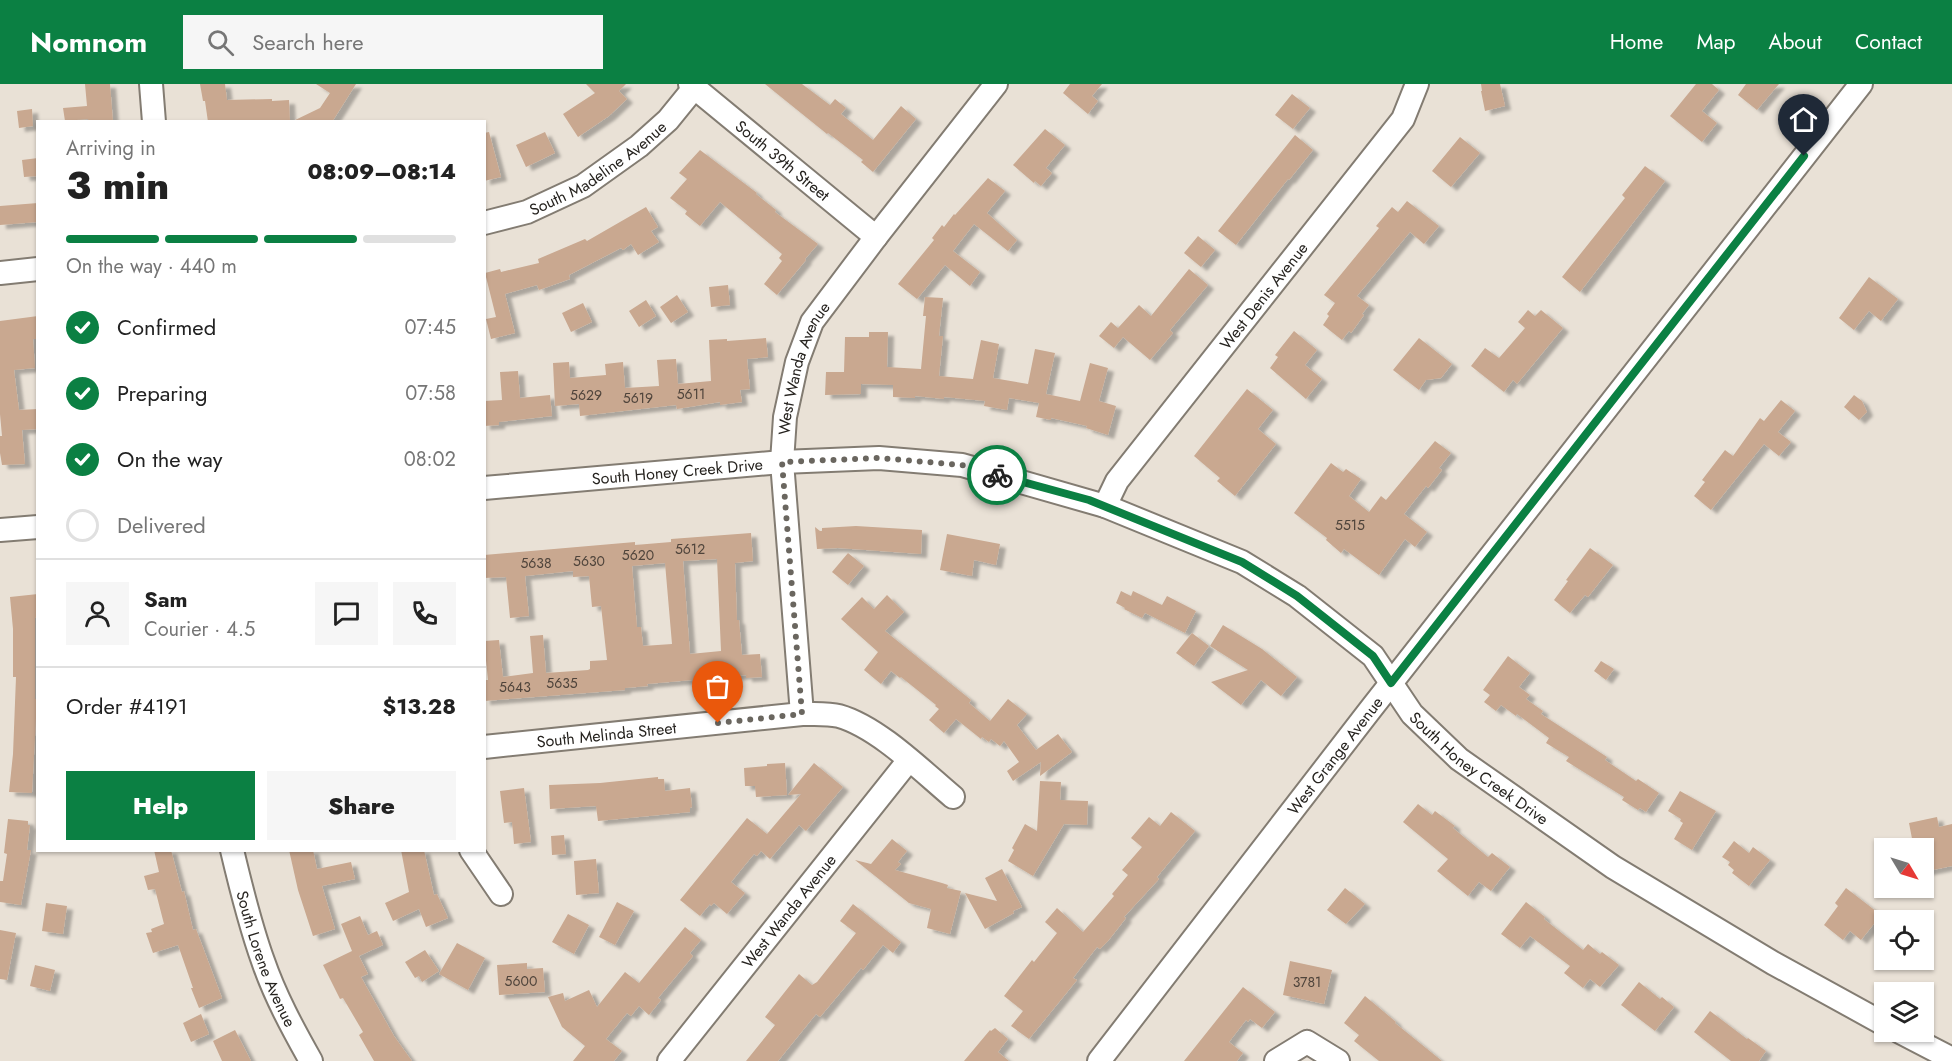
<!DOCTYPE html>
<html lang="en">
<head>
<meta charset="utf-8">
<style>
	body { margin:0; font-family:Jost,sans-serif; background:#f6f6f6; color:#222; height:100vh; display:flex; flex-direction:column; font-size:22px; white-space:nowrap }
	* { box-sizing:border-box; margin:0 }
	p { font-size:20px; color:#767676 }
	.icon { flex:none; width:33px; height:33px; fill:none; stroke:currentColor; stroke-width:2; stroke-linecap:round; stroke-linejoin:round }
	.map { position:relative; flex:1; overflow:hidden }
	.sheet { position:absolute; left:36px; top:36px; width:450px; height:732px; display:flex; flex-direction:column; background:#fff; border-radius:0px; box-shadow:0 2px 4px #0004 }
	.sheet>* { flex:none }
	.needle { width:39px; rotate:128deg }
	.fabs { position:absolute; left:1874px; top:754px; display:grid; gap:12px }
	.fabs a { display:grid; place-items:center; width:60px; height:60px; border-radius:0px; background:#fff; box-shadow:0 2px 4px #0004; font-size:30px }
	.pin { position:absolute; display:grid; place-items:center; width:51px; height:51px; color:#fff; margin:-62px -26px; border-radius:50% 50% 50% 0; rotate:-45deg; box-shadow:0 0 6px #0007 }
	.pin .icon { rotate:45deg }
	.courier { position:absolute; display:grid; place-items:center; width:60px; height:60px; margin:-30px; border:4px solid #0b8043; border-radius:50%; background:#fff; color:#222; box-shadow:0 2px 8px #0007 }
	.head em { font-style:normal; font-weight:800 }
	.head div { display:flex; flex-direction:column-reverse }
	.head { display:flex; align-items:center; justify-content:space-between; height:102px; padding:0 30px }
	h1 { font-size:39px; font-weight:800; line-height:45px }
	.bar { display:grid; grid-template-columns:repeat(4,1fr); gap:9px 6px; align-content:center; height:72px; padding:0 30px }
	.bar i { height:8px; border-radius:4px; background:#e0e0e0 }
	.bar .selected { background:#0b8043 }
	.bar p { grid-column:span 4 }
	.line { display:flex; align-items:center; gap:15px; padding:0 30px; border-top:2px solid #e0e0e0 }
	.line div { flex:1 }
	.round { display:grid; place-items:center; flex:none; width:63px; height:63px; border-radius:0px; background:#f6f6f6 }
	ol { padding:0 30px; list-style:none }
	li { display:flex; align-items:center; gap:18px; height:66px }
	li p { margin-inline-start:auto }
	li .icon { padding:6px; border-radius:50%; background:#0b8043; color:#fff; stroke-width:4 }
	li:last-child { color:#767676 }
	li i { width:33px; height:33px; border:3px solid #e0e0e0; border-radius:50% }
	.cta { display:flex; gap:12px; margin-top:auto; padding:12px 30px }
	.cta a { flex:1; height:69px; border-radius:0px; background:#0b8043; color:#fff; font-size:24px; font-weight:800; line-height:69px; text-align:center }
	.cta a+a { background:#f6f6f6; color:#222 }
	header { display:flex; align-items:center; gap:36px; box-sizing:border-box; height:84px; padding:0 30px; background:#0b8043; color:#fff }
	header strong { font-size:28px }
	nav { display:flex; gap:33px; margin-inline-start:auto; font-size:21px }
	.search { width:420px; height:54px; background:#f6f6f6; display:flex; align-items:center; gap:15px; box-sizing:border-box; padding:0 21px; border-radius:0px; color:#767676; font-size:22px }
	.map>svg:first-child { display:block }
</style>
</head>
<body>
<header>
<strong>Nomnom</strong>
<div class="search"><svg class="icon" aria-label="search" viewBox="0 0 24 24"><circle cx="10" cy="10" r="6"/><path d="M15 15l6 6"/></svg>Search here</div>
<nav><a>Home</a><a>Map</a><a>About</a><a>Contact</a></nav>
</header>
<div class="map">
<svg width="1952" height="977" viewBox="0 0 1952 977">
	<defs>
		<filter id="shadow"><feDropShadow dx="6" dy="4" stdDeviation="1.5" flood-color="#0004"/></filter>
	</defs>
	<rect width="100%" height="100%" fill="#e9e1d6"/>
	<!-- building -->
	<path fill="#c9a890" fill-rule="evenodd" filter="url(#shadow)" d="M85 0H110L113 38H89L88 35 65 37 63 24 87 22Z
		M200 0H225L227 16 272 15V17L289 16 290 38H208L205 17H203Z
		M316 0H356L332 38H291L320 24 330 9Z
		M586 0H626L619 7 627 15 609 32 578 53 563 30 595 9Z
		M765 0H802L830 21 835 15 846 24 841 30 873 56 901 22 916 35 873 88 861 78 863 76 841 59 828 49 827 50Z
		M1070 0H1102L1092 12 1098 17 1088 30 1063 9Z
		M1481 0H1500L1505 22 1485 27 1481 7H1482Z
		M1696 0H1712L1719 6 1702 27 1717 39 1702 58 1670 32Z
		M1746 0H1779L1757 26 1738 11Z
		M1292 10 1310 24 1293 45 1275 31Z
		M32 25 33 42 19 44 17 27Z
		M1045 45 1065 61 1046 84 1052 89 1041 102 1035 97 1034 99 1013 81Z
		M489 48 501 93 484 97V49Z
		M545 48 555 69 526 83 516 61Z
		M1295 51 1313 66 1289 96 1288 95 1236 161 1218 147Z
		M1460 53 1480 69 1451 103 1432 87Z
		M700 66 757 109 756 110 776 126 775 128 818 160 805 175 806 176 777 211 764 200 782 177 779 174 782 170 720 118 700 142 685 130 687 127 670 114 687 95 679 89Z
		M38 74V92L24 93 22 76Z
		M1645 82 1665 97 1580 208 1562 193 1625 114 1622 111Z
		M988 94 1005 107 987 129 1017 156 1008 167 974 140 953 167 980 188 970 202 945 181 917 215 898 200 934 156 932 154 942 141 944 143 954 130 955 131Z
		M1407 117 1439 142 1424 160 1410 148 1357 212 1369 221 1362 230 1364 231 1351 249 1349 247 1342 256 1323 241 1329 232 1327 230 1335 219 1324 211 1379 144 1376 142 1392 123 1398 128Z
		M38 119V138L0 141V122Z
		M646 123 658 143 651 147 659 158 638 171 631 160 623 166 621 164 569 191 570 195 539 206 537 201 505 210 515 249 491 255 486 235 496 233 485 189 500 185 501 188 539 179 538 175 585 155 587 157Z
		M1198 152 1215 166 1201 183 1184 169Z
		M1189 185 1208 201 1170 246 1173 249 1150 276 1123 253 1114 264 1099 252 1111 238 1118 244 1139 221 1151 232Z
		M1869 193 1898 215 1881 237 1869 227 1854 246 1839 234Z
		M728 201 730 221 711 223 709 203Z
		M677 211 688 228 671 239 660 223Z
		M925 213 943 214 939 252H943L939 292 973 295 981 256 999 260 993 294 1028 300 1035 265 1055 269 1046 310 1080 317 1090 279 1108 284 1099 317 1116 322 1108 351 1086 344 1087 342 1051 334V336L1036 333 1039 319 1009 314 1007 326 984 322 985 317 944 313V315L915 312V314L893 313V301L861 300V310L825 311 826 288H844L845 253H869V248H888L887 283 921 285 926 232H923Z
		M646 216 656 232 639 243 629 227Z
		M583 219 592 238 571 248 562 229Z
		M1528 226 1535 232 1541 226 1563 244 1517 300 1513 296 1504 308 1471 282 1485 264 1499 274 1525 244 1518 238Z
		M38 232V255H33L35 284 14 286 19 326 38 325V345L22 346 25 380 2 381 0 369V352H2L0 330V237Z
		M1294 247 1317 266 1305 281 1322 295 1306 315 1270 284 1278 273 1275 271Z
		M766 254 768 273 747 275 750 305 740 306 742 318 720 321V318L677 325 676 321 580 332 579 320 555 322 553 279 569 278 570 294 606 291 605 280 623 278 625 304 659 302 657 276 676 275 678 300 711 297 709 256 727 255V257Z
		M1419 254 1452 280 1441 294 1426 296 1419 306 1393 286Z
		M518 287 520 314 550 311 552 332 499 338V341L484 342V317L502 316 500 288Z
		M1247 305 1273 326 1258 345 1276 360 1235 412 1217 397 1220 394 1194 372Z
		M1854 311 1862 317 1867 328 1859 336 1844 323Z
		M1781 316 1795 327 1778 348 1791 358 1779 372 1764 360 1711 426 1694 412 1705 398 1702 396 1725 366 1733 372 1760 334 1764 337Z
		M1435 357 1451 369 1439 384 1442 386 1428 404 1426 402 1404 430 1427 448 1415 463 1405 455 1379 491 1344 465 1341 469 1326 456 1327 454 1294 429 1331 379 1343 388 1346 385 1361 395 1349 412 1369 428 1381 412 1386 416Z
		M856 442 922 446 921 470 838 464 817 465 815 443 820 447H822V444Z
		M751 449 753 477 735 479 737 536H739L742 571 760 570 762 593 746 594V591L715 594V598L692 600V596L647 600 648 602 625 604V606L484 617V596H488L484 557 499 556 503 593 533 589 530 552 543 551 546 589 588 586 590 585V577L607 576 601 522 592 523 589 492 573 493V487L525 492 529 532 510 534 506 493 484 494V471L635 458V461L671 458V455ZM717 475 721 567 690 570 683 477ZM665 479 672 560 643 562 641 543H637L632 482Z
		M947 450 1000 460 996 481 974 476 972 492 940 486Z
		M1590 464 1613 481 1588 513 1585 511 1570 529 1554 516 1568 497 1566 496Z
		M848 469 864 482 848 501 832 488Z
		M1121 507 1131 512 1133 507 1162 521 1167 512 1196 527 1185 549 1145 529 1142 534 1124 525 1125 524 1116 519Z
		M38 510V533L35 534V615H37L32 709 9 708 13 670 16 593H13V545L10 513Z
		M887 511 904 528 885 547 971 616 969 619 990 637 1008 615 1027 630 1017 641 1036 666 1058 650 1072 668 1040 692 1041 678 1013 697 1007 687 1019 678 1004 657 1000 662 991 655 989 658 982 653 981 655 956 635 944 649 929 636 939 625 935 622 936 621 901 593 900 594 891 587 881 600 864 586 878 568 841 535 862 513 874 525Z
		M1223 541 1262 565 1297 593 1281 612 1261 596 1241 621 1211 598 1248 586 1210 562Z
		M1192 549 1209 562 1194 582 1176 569Z
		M1508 572 1530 589 1519 603 1530 611 1526 615 1543 627 1541 630 1607 673 1605 676 1636 697 1638 695 1659 709 1646 728 1640 724 1638 726 1622 716 1624 713 1566 677 1569 673 1546 659 1549 654 1517 630 1516 632 1501 621 1496 627 1484 618 1490 611 1483 606Z
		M1601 577 1614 585 1606 596 1594 587Z
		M785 679 787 711 756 713 755 702H745L744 684 767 682V680Z
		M814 679 843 703 806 747 799 741 770 775 761 767 757 772 754 770 731 798 745 809 727 830 714 819 711 822 710 820 700 832 680 816 747 734 767 750 801 710 788 711Z
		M658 693V695H664L665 707 690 704 692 723 690 724V728L598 737 596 722 550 725 549 701 600 699Z
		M1040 697 1061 698 1060 716 1088 717 1087 741 1064 740 1033 792 1008 777 1014 766 1012 764 1025 740 1037 747Z
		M524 704 531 758 514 760 512 738 504 739 500 707Z
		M1680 707 1716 727 1692 766 1674 755 1683 739 1680 737 1681 735 1668 727Z
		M1418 720 1432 731 1435 727 1455 742 1453 744 1488 773 1492 769 1510 783 1491 807 1479 798 1468 812 1437 787 1448 775 1403 738Z
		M1171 728 1195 747 1157 793 1159 795 1124 833 1126 834 1108 857 1100 865 1097 863 1073 894 1077 896 1029 955 1011 942 1023 927 1004 912 1032 876 1034 878 1057 849 1045 838 1057 824 1083 848 1114 812 1112 810 1128 791 1122 786 1142 763 1131 754 1149 733 1160 742Z
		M1937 733 1939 743 1952 740V782L1923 788V765H1914L1909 739Z
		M8 735 28 737V741H30L27 766H31L21 821 0 818V797H3L7 770 4 769Z
		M564 751 566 770 552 771 551 752Z
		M892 755 907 767 898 778 901 780 895 786 942 799 948 801 947 804 961 807 950 850 927 844 931 825 909 819 855 776 871 780Z
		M1734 757 1749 769 1753 763 1770 776 1749 802 1732 789 1734 786 1728 781 1730 778 1722 773Z
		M154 766H171L182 808 184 807 193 846 196 845 222 914 199 924 191 904H193L178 861 153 869 146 849 152 848 151 845 164 840 155 805 148 806 144 792 159 788Z
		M289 766H313L317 785 351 778 355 795 322 802 335 845 313 852 298 806Z
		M401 766H424L434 811 437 810 448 834 426 843 419 825 393 837 385 819 409 808Z
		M596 775 599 809 576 811 574 777Z
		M1002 785 1022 823 1013 827 1014 829 985 845 965 809 997 817 985 794Z
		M1345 804 1365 820 1346 840 1327 826Z
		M1846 804 1881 831 1861 856 1850 847 1843 856 1824 841 1838 822 1835 819Z
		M617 818 634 827 615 861 599 853Z
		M1526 818 1545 833 1544 835 1583 866 1588 860 1600 870 1602 868 1619 881 1600 903 1590 895 1583 904 1564 889 1570 882 1530 852 1520 864 1501 850Z
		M46 819 67 822 63 850 42 847Z
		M853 820 901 858 893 869 883 861 863 886 861 884 820 933 816 930 778 977H746L775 941 765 933 799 890 812 901 817 898 856 849 840 837Z
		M568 830 589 841 574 870 552 858Z
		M360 832 368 851 377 847 383 861 359 872 368 890 361 893 394 952 412 977H374L359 951 363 948 343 914 340 915 323 881 352 867 341 840Z
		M685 843 701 856 690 869 693 872 658 914 661 916 649 931 639 922 631 932 627 929 606 955 622 967 614 977H573L585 962 562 943 548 913 563 909 565 917 589 906 597 923 625 888 639 899Z
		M0 846 16 849 7 896 0 895Z
		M457 859 485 874 468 906 439 890Z
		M425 866 439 887 422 898 419 892 415 894 405 878Z
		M1290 877 1332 886 1324 920 1283 911Z
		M527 879V885L543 884 545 908 499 911 497 881Z
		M35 881 55 886 50 907 30 902Z
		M1639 898 1660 915 1662 913 1674 923 1655 947 1621 921Z
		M1243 903 1275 928 1262 944 1250 935 1248 938 1246 936 1229 958 1243 969 1237 977H1184Z
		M1365 912 1396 938 1395 939 1442 977H1379L1354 957 1359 951 1344 939Z
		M1710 927 1747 955 1748 954 1766 967 1759 977H1731L1694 948Z
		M201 930 209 950 191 958 183 939Z
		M995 944 1008 955 998 968 1009 977H964L990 946 991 947Z
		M235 946 251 977H222L213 957Z"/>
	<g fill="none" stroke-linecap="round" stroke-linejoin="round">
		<!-- minor casing -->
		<g stroke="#837c72" stroke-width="26">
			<g id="minor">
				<path d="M151 0 154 38"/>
				<path id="s1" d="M690 0 876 153"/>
				<path id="s2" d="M484 139 527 128 583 102 639 62 668 36 694 4"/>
				<path d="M0 189 38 185"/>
				<path id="s3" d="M484 404 782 378 879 374 962 381 1105 422 1242 478 1297 512 1373 572 1412 630 1459 675 1613 783 1773 879 1884 940"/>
				<path id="s4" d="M1105 422 1117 397 1403 35 1417 0"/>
				<path d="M0 446 38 443"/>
				<path id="s5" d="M802 630 782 378 785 333 797 278 812 238 876 153 996 0"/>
				<path id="s6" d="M484 663 802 630C814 630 828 629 839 632 878 643 922 687 953 713"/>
				<path id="s7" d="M232 766C241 804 250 841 263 877 275 912 293 945 311 977"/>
				<path d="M471 766 501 810"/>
				<path d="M1900 948 1952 975"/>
				<path id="s8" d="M669 977 909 676"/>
				<path id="s9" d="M1099 977 1370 626 1861 0"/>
				<path d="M1276 977 1307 958 1338 977"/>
			</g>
		</g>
		<!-- minor -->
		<use href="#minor" stroke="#fff" stroke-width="22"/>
	</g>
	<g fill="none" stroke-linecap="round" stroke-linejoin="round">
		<!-- done -->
		<path stroke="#6a665f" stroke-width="6" stroke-dasharray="0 10.8" d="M718 639 802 630 782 378 879 374 962 381 997 391"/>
		<!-- route -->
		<path stroke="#0b8043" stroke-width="8" d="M997 391 1089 416 1242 478 1297 512 1373 572 1391 599 1804 72"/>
	</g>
	<g text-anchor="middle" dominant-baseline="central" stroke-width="4.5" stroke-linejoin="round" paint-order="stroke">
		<!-- number labels -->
		<g font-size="14" fill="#4f443b">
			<text x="691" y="310">5611</text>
			<text x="586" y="311">5629</text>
			<text x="638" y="314">5619</text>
			<text x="1350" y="441">5515</text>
			<text x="690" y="465">5612</text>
			<text x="638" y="471">5620</text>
			<text x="589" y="477">5630</text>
			<text x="536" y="479">5638</text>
			<text x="562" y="599">5635</text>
			<text x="515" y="603">5643</text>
			<text x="521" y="897">5600</text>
			<text x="1307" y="898">3781</text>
		</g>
		<!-- street labels -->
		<g font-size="16" fill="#26231f" stroke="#e9e1d6">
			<text stroke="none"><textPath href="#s1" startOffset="120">South 39th Street</textPath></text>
			<text stroke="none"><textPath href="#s2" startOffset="128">South Madeline Avenue</textPath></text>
			<text stroke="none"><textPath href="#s4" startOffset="264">West Denis Avenue</textPath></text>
			<text stroke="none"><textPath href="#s5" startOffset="350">West Wanda Avenue</textPath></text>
			<text stroke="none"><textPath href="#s3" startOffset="194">South Honey Creek Drive</textPath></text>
			<text stroke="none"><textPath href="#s6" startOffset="123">South Melinda Street</textPath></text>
			<text stroke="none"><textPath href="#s9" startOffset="386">West Grange Avenue</textPath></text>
			<text stroke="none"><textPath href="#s3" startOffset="1094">South Honey Creek Drive</textPath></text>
			<text stroke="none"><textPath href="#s8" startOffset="192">West Wanda Avenue</textPath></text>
			<text stroke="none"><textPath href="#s7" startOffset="114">South Lorene Avenue</textPath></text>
		</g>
	</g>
</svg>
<div class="fabs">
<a><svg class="needle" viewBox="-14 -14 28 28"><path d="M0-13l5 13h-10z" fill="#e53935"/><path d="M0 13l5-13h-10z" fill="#767676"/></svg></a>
<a><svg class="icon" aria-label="locate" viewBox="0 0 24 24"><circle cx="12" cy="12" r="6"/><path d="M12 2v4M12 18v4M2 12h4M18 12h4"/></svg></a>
<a><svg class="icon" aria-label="layers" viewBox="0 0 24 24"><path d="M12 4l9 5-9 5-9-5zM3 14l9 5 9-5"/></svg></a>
</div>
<div class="pin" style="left:718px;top:639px;background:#ea580c"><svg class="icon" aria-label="bag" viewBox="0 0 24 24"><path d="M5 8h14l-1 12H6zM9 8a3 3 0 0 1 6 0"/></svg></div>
<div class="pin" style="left:1804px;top:72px;background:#1f2937"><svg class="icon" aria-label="home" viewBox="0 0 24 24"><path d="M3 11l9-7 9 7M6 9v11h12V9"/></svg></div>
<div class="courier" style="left:997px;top:391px"><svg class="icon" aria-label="bike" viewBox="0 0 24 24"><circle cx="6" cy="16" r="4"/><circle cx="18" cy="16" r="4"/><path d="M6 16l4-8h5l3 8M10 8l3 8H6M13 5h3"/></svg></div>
<section class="sheet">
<div class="head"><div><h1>3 min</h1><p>Arriving in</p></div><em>08:09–08:14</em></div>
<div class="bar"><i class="selected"></i><i class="selected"></i><i class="selected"></i><i></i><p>On the way · 440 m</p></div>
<ol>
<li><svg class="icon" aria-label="check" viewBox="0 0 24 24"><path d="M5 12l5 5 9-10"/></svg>Confirmed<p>07:45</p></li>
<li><svg class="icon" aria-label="check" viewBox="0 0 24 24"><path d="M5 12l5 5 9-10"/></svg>Preparing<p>07:58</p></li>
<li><svg class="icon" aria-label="check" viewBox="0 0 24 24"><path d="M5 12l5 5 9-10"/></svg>On the way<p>08:02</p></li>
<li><i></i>Delivered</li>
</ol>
<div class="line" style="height:108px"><a class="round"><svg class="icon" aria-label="person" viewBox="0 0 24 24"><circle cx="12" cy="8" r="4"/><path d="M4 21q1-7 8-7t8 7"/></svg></a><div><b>Sam</b><p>Courier · 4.5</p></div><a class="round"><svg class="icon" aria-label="chat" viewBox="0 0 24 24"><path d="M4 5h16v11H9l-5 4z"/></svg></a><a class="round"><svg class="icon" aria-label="phone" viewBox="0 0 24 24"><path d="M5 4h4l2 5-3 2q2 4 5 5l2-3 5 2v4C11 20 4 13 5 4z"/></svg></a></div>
<div class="line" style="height:78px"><div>Order #4191</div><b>$13.28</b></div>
<div class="cta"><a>Help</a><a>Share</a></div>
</section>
</div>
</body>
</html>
